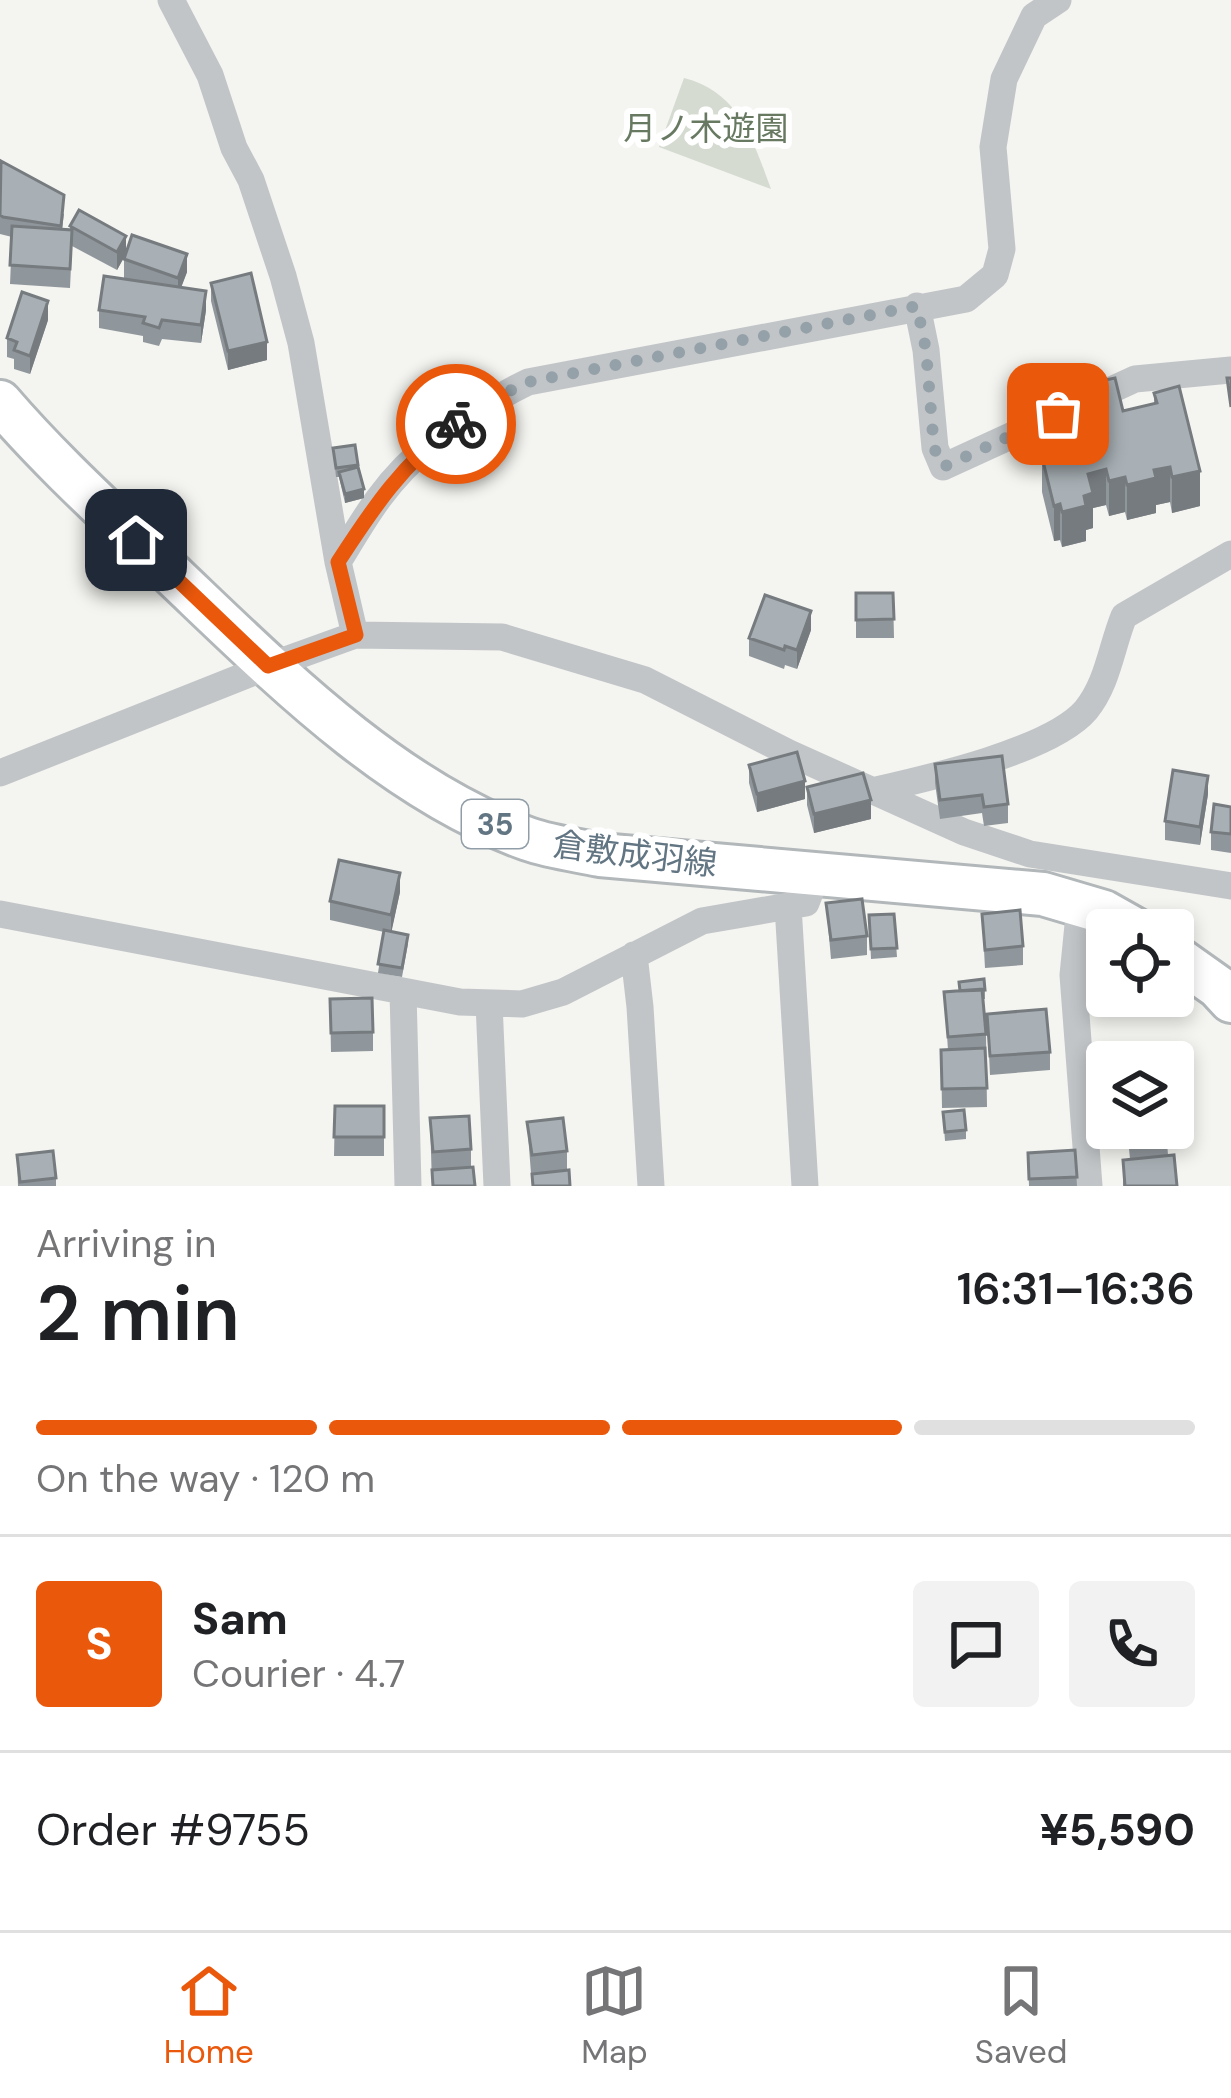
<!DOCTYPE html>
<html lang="en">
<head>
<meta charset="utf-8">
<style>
	body { margin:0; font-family:"DM Sans","Noto Sans JP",sans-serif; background:#f2f2f2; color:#202124; height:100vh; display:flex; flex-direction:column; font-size:45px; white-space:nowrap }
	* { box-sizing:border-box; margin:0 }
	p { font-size:39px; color:#757577 }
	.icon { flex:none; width:66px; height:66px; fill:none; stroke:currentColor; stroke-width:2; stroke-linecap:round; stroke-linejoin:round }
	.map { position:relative; height:1186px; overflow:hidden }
	.details { display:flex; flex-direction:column; background:#fff; flex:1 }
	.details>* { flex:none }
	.controls { position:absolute; left:1086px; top:909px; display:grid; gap:24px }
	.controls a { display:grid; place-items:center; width:108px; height:108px; border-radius:12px; background:#fff; box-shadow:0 6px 18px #0003; font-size:60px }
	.pin { position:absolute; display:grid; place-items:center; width:102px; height:102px; color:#fff; margin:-51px; border-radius:24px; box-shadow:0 6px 18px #0006 }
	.courier { position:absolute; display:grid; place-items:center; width:120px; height:120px; margin:-60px; border:9px solid #ea580c; border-radius:50%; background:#fff; color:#222; box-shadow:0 3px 15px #0007 }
	.headline em { font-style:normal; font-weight:600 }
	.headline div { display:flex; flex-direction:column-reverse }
	.headline { display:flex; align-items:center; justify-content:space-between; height:204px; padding:0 36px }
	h1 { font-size:78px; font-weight:600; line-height:90px }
	.bar { display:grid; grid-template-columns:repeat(4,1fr); gap:18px 12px; align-content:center; height:144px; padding:0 36px }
	.bar i { height:15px; border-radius:9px; background:#e0e0e0 }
	.bar .selected { background:#ea580c }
	.bar p { grid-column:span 4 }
	.line { display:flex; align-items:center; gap:30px; padding:0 36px; border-top:3px solid #e0e0e0 }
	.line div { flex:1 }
	.round { display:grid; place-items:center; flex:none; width:126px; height:126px; border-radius:12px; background:#f2f2f2 }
	.tabs { display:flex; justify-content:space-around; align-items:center; height:168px; border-top:3px solid #e0e0e0; background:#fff; font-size:33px; color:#757577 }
	.tabs a { display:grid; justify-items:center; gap:6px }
	.tabs .selected { color:#ea580c }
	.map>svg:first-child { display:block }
</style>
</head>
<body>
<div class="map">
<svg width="1231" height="1186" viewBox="0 0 1231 1186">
	<rect width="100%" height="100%" fill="#f4f4f0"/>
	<!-- green -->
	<path fill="#d5dbd1" d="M684 78C740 92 753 141 771 189L659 147Z"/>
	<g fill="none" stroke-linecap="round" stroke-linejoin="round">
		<!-- primary casing -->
		<g stroke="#b2b7ba" stroke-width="48">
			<path id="primary" d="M0 402C54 465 116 520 176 578 279 676 392 790 528 839 551 847 576 850 600 855L1043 894 1104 912 1136 930
				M1173 955 1218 987 1231 1001"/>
		</g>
		<!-- street -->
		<path stroke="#c1c5c8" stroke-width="27" d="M171 0 210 75 234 148 251 180 283 276 301 343 338 562 355 635
			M917 306 926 350 935 448 943 467 1135 379 1231 370
			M338 562C351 541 364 518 379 498 417 446 471 410 528 382L966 299 995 275 1002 249 993 147 1004 79 1034 16 1058 0
			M0 773 269 666 355 635 502 637 645 680 789 753 964 832 1030 854 1231 886
			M872 791C925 779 1051 751 1086 710 1108 683 1111 648 1124 616L1231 554
			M1080 905 1073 975 1089 1186
			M788 906 805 1186
			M0 914 460 1002 522 1004 563 992 702 921 806 903 817 874
			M634 955 640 1007 651 1186
			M403 992 408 1186
			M489 1003 497 1186"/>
		<!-- primary -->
		<use href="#primary" stroke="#fff" stroke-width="42"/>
	</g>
	<!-- wall -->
	<path fill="#90979c" d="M0 171 64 214 62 229 70 230V226L126 252 187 272 181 287 206 310 201 343 162 339 159 346 143 342V336L99 328V310L132 280 124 278V257L117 270 72 246 70 288 10 284 12 237 0 234Z
		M211 283 267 360 228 370 211 301Z
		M48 320 30 374 14 369V359L7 357V338Z
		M1096 382 1123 411 1154 404V393L1200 506 1172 513 1170 502 1156 505V513L1127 520 1125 512 1109 516 1106 505 1093 508V528L1086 530V541L1062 547 1060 540 1054 541 1042 492V429L1074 421V403L1096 398Z
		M355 445 364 498 345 503 339 477H336L333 448Z
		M856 593H893L894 638H856Z
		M811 630 797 669 785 665 784 669 749 656V638Z
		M935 764 1008 804V823L984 826 982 813 940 819 935 783Z
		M749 765 805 799 757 812 749 783Z
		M807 787 871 819 814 833 807 805Z
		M1208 794 1200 845 1165 840V821Z
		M1231 807V853L1211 850V832Z
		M400 892 391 932 408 944 402 977 378 973 384 932 330 920V901Z
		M826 903 867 936V955L831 959Z
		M894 914 897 957 871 959 869 915Z
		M982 914 1023 946V965L985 968Z
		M985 990V999H983L986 1034 987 1107 942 1108 941 1050H948L944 992Z
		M330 999 373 1032V1051L331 1052Z
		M987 1014 1050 1052V1070L990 1075Z
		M335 1106H384V1156H334Z
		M943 1112 966 1130V1139L945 1141Z
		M430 1118 471 1149V1167L475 1186H432Z
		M527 1122 567 1151V1170L570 1186H532Z
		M1127 1128H1166L1168 1155 1177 1186H1123V1160L1130 1159Z
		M1075 1150 1077 1186H1029L1028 1153Z
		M17 1155 56 1178V1186H18Z"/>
	<!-- shaded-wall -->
	<path fill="#767b7f" d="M126 236V254L117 270V252Z
		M187 254V272L178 296V278Z
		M206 291V310L201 343V325Z
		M48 301V320L30 374V356Z
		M267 342V360L228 370V351Z
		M1170 467V502L1156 505V513L1127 520V485L1154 470Z
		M1106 469V505L1093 508V528L1086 530V541L1062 547V512L1084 496 1088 474Z
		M1200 471V506L1172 513V477Z
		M1125 477V512L1109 516V481Z
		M364 489V498L345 503V494Z
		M1060 504V540L1054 541V506Z
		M811 611V630L797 669V650Z
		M1208 776V794L1200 845V827Z
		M805 781V799L757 812V794Z
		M871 800V819L814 833V814Z
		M400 873V892L391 934V915Z"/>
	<!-- building -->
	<path fill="#a8b0b5" stroke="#767b7f" stroke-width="3" d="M1 161 64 195 61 226 3 217 0 215Z
		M79 210 126 236 117 252 70 226Z
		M12 226 72 230 70 269 10 265Z
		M132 235 187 254 178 278 124 259Z
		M251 273 267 342 228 351 211 283Z
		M104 276 206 291 201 325 162 320 159 328 143 323 145 317 99 310Z
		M22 292 48 301 30 356 14 350 17 342 7 338Z
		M1115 378 1123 411 1157 403 1154 393 1179 386 1200 471 1172 477 1170 467 1154 470 1156 478 1127 485 1125 477 1109 481 1106 469 1088 474 1093 493 1084 496 1086 506 1062 512 1060 504 1054 506 1042 457 1048 455 1042 429 1078 420 1074 403 1100 397 1096 382Z
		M1227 378H1231V407Z
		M355 445 358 465 336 468 333 448Z
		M358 467 364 489 345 494 339 472Z
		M856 593H893L894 619 856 620Z
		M765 595 811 611 797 650 785 646 784 650 749 638Z
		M797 752 805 781 757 794 749 765Z
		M1002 756 1008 804 984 807 982 795 940 800 935 764Z
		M1173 770 1208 776 1200 827 1165 821Z
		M863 773 871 800 814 814 807 787Z
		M1214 804 1231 807V834L1211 832Z
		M339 860 400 873 391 915 330 901Z
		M862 899 867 936 831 940 826 903Z
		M1020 910 1023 946 985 950 982 914Z
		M894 914 897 948 871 949 869 915Z
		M384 930 408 935 402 968 378 964Z
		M984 979 985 990 960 991 959 982Z
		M982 989 986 1034 948 1037 944 992Z
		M372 998 373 1032 331 1033 330 999Z
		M1046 1009 1050 1052 990 1056 987 1014Z
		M985 1048 987 1088 942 1089 941 1050Z
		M1167 1048V1062H1121V1049Z
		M335 1106H384V1137H334Z
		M964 1110 966 1130 945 1132 943 1112Z
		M469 1116 471 1149 433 1152 430 1118Z
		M563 1118 567 1151 532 1155 527 1122Z
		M1129 1128H1166L1168 1138 1130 1142Z
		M1075 1150 1077 1177 1029 1179 1028 1153Z
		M53 1151 56 1178 20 1182 17 1155Z
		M1174 1155 1177 1186H1125L1123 1160Z
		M473 1167 475 1186H433L432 1170Z
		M569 1170 570 1186H533L532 1174Z"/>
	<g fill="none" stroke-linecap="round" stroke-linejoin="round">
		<!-- done -->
		<path stroke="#95a1a8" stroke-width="12" stroke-dasharray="0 21.6" d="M456 424 485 403 528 382 917 306 926 350 934 448 943 467 1058 414"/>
		<!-- route -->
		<path stroke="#ea580c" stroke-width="15" d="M136 540 268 666 356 635 338 562C373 508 403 463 456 424"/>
	</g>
	<g text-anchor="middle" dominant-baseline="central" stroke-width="12" stroke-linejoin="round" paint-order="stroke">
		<!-- shield labels -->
		<rect fill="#fff" stroke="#919ea8" stroke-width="3" x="462" y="800" width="66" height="48" rx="9"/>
		<g font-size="30" font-weight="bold" fill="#627582">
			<text x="495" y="824">35</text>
		</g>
		<!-- park labels -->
		<g font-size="33" fill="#677961" stroke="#fff">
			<text x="706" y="128">月ノ木遊園</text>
		</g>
		<!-- street labels -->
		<g font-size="33" fill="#627582" stroke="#fff">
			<text transform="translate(635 854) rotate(7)">倉敷成羽線</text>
		</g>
	</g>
</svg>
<div class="controls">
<a><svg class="icon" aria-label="locate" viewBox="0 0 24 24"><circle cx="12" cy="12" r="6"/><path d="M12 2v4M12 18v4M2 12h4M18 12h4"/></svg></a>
<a><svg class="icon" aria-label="layers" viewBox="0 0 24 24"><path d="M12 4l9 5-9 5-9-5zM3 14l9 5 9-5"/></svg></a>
</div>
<div class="pin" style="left:1058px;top:414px;background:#ea580c"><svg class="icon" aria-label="bag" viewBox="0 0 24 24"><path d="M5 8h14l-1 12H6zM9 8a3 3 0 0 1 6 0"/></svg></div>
<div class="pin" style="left:136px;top:540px;background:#1f2937"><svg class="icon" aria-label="home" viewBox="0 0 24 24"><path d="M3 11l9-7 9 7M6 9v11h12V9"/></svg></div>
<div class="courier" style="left:456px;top:424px"><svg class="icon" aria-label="bike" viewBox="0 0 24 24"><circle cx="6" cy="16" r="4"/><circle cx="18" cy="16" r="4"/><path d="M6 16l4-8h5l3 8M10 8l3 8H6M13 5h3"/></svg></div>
</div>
<section class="details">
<div class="headline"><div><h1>2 min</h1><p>Arriving in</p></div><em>16:31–16:36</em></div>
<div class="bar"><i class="selected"></i><i class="selected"></i><i class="selected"></i><i></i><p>On the way · 120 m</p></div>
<div class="line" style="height:216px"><b class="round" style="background:#ea580c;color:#fff">S</b><div><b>Sam</b><p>Courier · 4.7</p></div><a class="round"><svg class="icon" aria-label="chat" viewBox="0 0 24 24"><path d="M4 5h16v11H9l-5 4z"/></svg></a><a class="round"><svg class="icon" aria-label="phone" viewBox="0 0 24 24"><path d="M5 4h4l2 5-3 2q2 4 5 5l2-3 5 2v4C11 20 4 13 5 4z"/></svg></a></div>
<div class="line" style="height:156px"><div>Order #9755</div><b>¥5,590</b></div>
</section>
<nav class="tabs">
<a class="selected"><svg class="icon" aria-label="home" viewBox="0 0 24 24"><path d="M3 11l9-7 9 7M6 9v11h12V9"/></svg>Home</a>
<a><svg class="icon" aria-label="map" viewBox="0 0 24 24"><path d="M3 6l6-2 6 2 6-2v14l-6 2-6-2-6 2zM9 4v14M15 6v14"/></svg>Map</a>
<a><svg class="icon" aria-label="saved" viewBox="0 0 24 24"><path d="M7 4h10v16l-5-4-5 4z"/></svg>Saved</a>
</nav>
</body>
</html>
